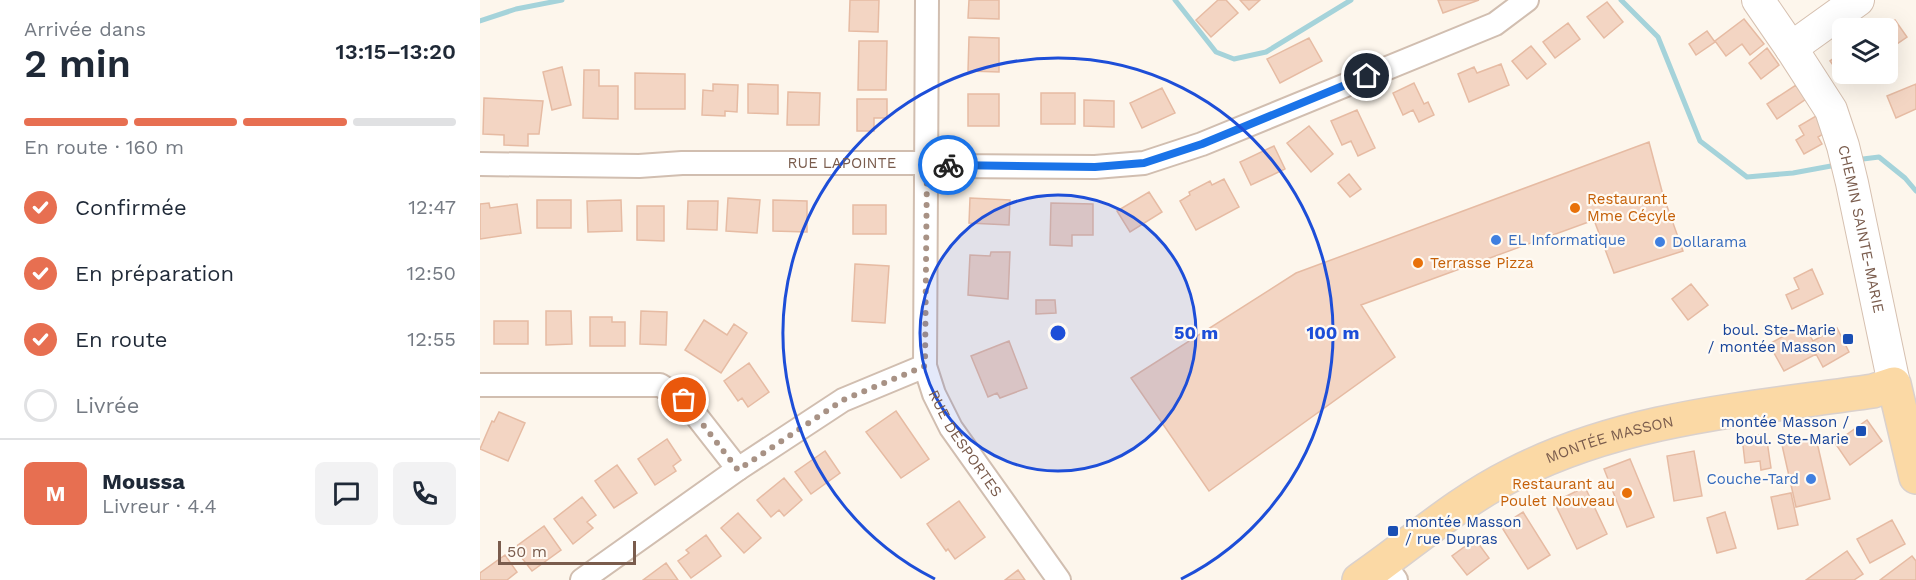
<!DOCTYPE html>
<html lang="fr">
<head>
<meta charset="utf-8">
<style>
	body { margin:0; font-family:"Work Sans",sans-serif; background:#f2f2f3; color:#1f2937; height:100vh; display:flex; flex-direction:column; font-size:22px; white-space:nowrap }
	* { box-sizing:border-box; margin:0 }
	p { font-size:20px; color:#747a83 }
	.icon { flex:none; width:33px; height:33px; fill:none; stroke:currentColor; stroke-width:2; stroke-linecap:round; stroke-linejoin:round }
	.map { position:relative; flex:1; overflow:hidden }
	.panel { display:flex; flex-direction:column; background:#fff; width:480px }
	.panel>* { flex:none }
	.tools { position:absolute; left:1352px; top:18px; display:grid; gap:12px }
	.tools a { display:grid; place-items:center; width:66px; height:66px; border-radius:9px; background:#fff; box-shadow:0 6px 24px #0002; font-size:30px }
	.scale { position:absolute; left:18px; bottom:15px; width:138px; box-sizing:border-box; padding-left:6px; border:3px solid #7a5c4d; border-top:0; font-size:16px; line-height:21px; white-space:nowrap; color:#7a5c4d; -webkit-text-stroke:4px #fffaf3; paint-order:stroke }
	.pin { position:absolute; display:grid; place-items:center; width:51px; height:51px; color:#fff; margin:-26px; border:3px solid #fff; border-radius:50%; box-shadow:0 2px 6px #0007 }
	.courier { position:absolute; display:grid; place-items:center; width:60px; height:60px; margin:-30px; border:4px solid #1a73e8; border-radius:50%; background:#fff; color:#222; box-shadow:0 2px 8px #0007 }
	.headline em { font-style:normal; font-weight:600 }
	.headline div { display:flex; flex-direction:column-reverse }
	.headline { display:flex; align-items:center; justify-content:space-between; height:102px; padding:0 24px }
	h1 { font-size:39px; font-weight:600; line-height:45px }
	.bar { display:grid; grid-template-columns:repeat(4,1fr); gap:9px 6px; align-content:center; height:72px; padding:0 24px }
	.bar i { height:8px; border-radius:4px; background:#e0e1e3 }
	.bar .active { background:#e76f51 }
	.bar p { grid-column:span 4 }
	.line { display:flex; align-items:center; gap:15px; padding:0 24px; border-top:2px solid #e0e1e3 }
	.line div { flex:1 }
	.round { display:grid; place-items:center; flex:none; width:63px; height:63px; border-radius:9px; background:#f2f2f3 }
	ol { padding:0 24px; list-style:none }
	li { display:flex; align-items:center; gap:18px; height:66px }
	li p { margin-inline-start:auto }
	li .icon { padding:6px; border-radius:50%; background:#e76f51; color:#fff; stroke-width:4 }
	li:last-child { color:#747a83 }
	li i { width:33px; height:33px; border:3px solid #e0e1e3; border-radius:50% }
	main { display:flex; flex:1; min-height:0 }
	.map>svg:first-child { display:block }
</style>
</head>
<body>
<main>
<section class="panel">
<div class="headline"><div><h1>2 min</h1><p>Arrivée dans</p></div><em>13:15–13:20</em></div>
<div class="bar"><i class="active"></i><i class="active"></i><i class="active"></i><i></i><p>En route · 160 m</p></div>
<ol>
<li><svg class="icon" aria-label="check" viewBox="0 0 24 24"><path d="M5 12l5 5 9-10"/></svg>Confirmée<p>12:47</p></li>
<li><svg class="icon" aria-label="check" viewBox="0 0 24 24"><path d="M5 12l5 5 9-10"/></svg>En préparation<p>12:50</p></li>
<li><svg class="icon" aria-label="check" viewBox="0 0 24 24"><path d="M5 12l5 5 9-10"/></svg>En route<p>12:55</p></li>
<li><i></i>Livrée</li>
</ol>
<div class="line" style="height:108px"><b class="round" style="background:#e76f51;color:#fff">M</b><div><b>Moussa</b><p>Livreur · 4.4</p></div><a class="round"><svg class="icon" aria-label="chat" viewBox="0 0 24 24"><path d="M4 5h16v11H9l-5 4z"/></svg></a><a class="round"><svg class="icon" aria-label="phone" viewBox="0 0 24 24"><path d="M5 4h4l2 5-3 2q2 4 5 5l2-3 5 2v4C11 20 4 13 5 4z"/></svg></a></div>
</section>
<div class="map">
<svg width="1436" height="580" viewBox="0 0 1436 580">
	<rect width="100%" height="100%" fill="#fdf6ec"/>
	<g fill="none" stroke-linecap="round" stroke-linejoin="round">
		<!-- stream -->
		<path stroke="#a5d3da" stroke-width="5" d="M695 0 736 52 754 59 786 52 871 0
			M1141 0 1178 37 1220 141 1267 177 1313 173 1351 166
			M0 21 36 9 82 0
			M1383 159 1399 157 1425 178 1436 191"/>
	</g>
	<!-- building -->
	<path fill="#f3d5c3" stroke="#e6bba3" stroke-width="1.5" d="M370 0H399L398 32 369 31Z
		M489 0H519V19L488 18Z
		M738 0H746L758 13 731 37 716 20Z
		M760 0H780L769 10Z
		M958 0H999L963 13Z
		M1127 2 1143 22 1124 38 1107 17Z
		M1264 19 1284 44 1270 55 1262 44 1246 56 1235 41Z
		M1415 20 1427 37 1408 50 1407 28H1403Z
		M1088 23 1100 39 1075 58 1063 42Z
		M1227 31 1235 42 1216 55 1209 44Z
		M489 37 519 38V72L488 71Z
		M829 38 842 61 800 83 787 59Z
		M379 41H407L406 90H378Z
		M1051 46 1066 64 1047 79 1032 61Z
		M1287 48 1299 65 1281 79 1269 63Z
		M1362 52V74H1370L1363 79 1350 61Z
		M1021 64 1029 85 989 102 978 74 994 67 997 73Z
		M82 67 91 105 72 110 63 72Z
		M104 70H119V86H138V119L103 118Z
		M155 73 205 74V109H155Z
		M934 83 944 104 948 102 954 115 939 122 933 110 923 115 913 93Z
		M233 84 258 85 257 112 245 111V116L222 115 223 90 233 91Z
		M268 84 298 85V114L268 113Z
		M1436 84V109L1416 118 1407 96Z
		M1316 85 1326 99 1297 119 1287 104Z
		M682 88 695 113 662 128 650 103Z
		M308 92 340 93 339 125H307Z
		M561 93H595V124H561Z
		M488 94H519V126H488Z
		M4 98 63 101 59 134H48V146L24 145V135L3 134Z
		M377 99H407V118H394V131H377Z
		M604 100 634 101V127L604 126Z
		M877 110 895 148 878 156 871 141 862 145 851 121Z
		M1336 116 1345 133 1338 137 1342 144 1324 154 1316 140 1324 135 1319 126Z
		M829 126 853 154 831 172 807 143Z
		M1169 142 1183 195 1203 251 1134 273 1114 220 881 305 915 357 729 491 651 378 816 273Z
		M794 146 805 169 771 185 760 162Z
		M869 174 881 189 870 197 858 183Z
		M744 179 759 207 716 230 700 201 710 195 709 192 730 181 732 185Z
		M669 192 682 212 650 232 637 211Z
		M248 198 280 200 277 233 246 231Z
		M490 198 530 200 529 225 489 223Z
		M57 200H91V228H57Z
		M141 200 142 231 108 232 107 201Z
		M293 200 327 201V232L293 231Z
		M208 201H238L237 230 207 229Z
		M9 203 10 208 37 204 41 233 0 239V204Z
		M571 203 613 204V235H592V246L570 245Z
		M373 205H406V234H373Z
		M157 206H184V241L157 240Z
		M511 252H530L528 299 488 295 490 255 510 256Z
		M375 264 409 266 405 323 372 321Z
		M1332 269 1343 294 1312 309 1306 295 1319 289 1314 278Z
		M1211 284 1228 305 1208 320 1192 299Z
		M556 300H575L576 313 556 314Z
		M66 311H91L92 344 66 345Z
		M161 311 187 312 186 345 160 344Z
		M110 317H132V322H145V346H110Z
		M224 320 247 335 254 324 267 333 241 373 205 350Z
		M14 321H48V344H14Z
		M1324 325 1333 341 1357 328 1369 352 1343 367 1336 354 1304 371 1289 344Z
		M529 341 547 388 520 398 517 393 508 397 491 356Z
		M269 363 289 392 268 407 262 398 258 401 244 381Z
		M416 411 449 459 421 478 386 432Z
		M19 412 45 423 28 461 0 449 12 421 14 422Z
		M1387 420 1402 441 1370 465 1355 443Z
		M1286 434 1291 468 1281 470 1280 461 1265 463 1262 437Z
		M1336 438 1350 499 1316 507 1302 445Z
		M187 439 201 460 193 466 196 471 175 485 158 459Z
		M345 451 360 473 331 494 315 472Z
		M1214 451 1222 496 1194 501 1187 456Z
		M1150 459 1174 517 1147 527 1124 469Z
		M137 465 157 493 134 508 115 481Z
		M304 478 322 500 304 516 299 510 291 517 277 500Z
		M1105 487 1127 534 1097 549 1074 502Z
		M1311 493 1318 525 1298 529 1291 497Z
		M102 497 116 515 107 522 113 528 93 544 74 519Z
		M479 501 505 537 475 559 468 549 466 551 447 524Z
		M1043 512 1070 555 1048 569 1021 526Z
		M1245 512 1256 548 1237 553 1227 518Z
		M258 513 281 538 264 553 241 528Z
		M1412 520 1425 544 1390 563 1377 539Z
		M64 526 81 550 52 571 34 548Z
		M226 535 241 556 211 578 198 561 209 553 206 550Z
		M995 539 1009 558 987 575 972 556Z
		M1367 551 1383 574 1374 580H1326Z
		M25 555 37 572 27 580H0V573Z
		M1432 556 1436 561V580H1400Z
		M186 563 198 580H163Z
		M538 570 545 580H525Z"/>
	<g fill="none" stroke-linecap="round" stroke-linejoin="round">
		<!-- street casing -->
		<g stroke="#d1beb0" stroke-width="26">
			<g id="street">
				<path id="s1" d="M447 0 445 366 454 394 471 428 579 580"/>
				<path id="s2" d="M0 164 159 166 202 163H447L473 166 615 167 664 163 722 144 1015 24 1047 0"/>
				<path d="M0 385H180L204 400 258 469"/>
				<path d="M903 563 916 580"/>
				<path d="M102 580 258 469 363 400 445 366"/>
			</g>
		</g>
		<!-- secondary casing -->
		<g stroke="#d6c0b0" stroke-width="34">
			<g id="secondary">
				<path id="s3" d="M1278 0 1311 48 1351 110 1363 146 1372 183 1414 384"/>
				<path d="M1311 48 1378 0"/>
			</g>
		</g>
		<!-- primary casing -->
		<g stroke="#dad1cd" stroke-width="36">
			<g id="primary">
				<path id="s4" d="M879 580C930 545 976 503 1032 475 1145 417 1270 409 1393 391L1414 384 1436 477"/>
			</g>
		</g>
		<!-- street -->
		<use href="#street" stroke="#fff" stroke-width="22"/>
		<!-- secondary -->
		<use href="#secondary" stroke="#fff" stroke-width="32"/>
		<!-- primary -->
		<use href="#primary" stroke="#fbd9a5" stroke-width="33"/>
	</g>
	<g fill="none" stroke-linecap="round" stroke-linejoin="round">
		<!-- done -->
		<path stroke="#a89285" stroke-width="6" stroke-dasharray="0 10.8" d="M204 400 258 470 363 400 445 366 447 163 468 165"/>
		<!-- route -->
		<path stroke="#1a73e8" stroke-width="8" d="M468 165 615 167 664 163 722 144 887 76"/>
	</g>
	<!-- distance rings -->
	<circle cx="578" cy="333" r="138" fill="#1d4ed8" fill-opacity=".12"/>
	<g fill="none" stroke="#1d4ed8" stroke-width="3">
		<circle cx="578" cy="333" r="138"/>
		<path d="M455 579A275 275 0 1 1 701 579"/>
	</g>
	<!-- markers -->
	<g fill="#e8710a" stroke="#fffaf3" stroke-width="2">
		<circle cx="1095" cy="208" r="6"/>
		<circle cx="938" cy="263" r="6"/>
		<circle cx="1147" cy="493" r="6"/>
	</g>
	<g fill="#3f7fe0" stroke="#fffaf3" stroke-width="2">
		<circle cx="1016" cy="240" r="6"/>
		<circle cx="1180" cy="242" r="6"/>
		<circle cx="1331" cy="479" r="6"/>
	</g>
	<g fill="#1a4fb4" stroke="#fffaf3" stroke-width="2">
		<rect x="1362" y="333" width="12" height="12" rx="3"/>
		<rect x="1375" y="425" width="12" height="12" rx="3"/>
		<rect x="907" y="525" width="12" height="12" rx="3"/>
	</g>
	<g text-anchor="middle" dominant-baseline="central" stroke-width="4.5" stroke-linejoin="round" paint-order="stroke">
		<!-- street labels -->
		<g font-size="15" fill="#7a5c4d" stroke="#fffaf3">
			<text stroke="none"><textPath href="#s2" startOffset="362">RUE LAPOINTE</textPath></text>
			<text stroke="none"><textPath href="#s3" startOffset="255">CHEMIN SAINTE-MARIE</textPath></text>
			<text stroke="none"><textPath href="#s4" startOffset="290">MONTÉE MASSON</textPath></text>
			<text stroke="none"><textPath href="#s1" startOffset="454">RUE DESPORTES</textPath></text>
		</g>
		<!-- food labels -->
		<g font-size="15" fill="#c56008" stroke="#fffaf3" text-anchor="start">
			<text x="1107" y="199">Restaurant<tspan x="1107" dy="17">Mme Cécyle</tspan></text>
			<text x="950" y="263">Terrasse Pizza</text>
			<text x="1135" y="484" text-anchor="end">Restaurant au<tspan x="1135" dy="17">Poulet Nouveau</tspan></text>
		</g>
		<!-- shop labels -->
		<g font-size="15" fill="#366cbe" stroke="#fffaf3" text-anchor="start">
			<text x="1028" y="240">EL Informatique</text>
			<text x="1192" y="242">Dollarama</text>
			<text x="1319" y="479" text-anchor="end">Couche-Tard</text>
		</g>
		<!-- transit labels -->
		<g font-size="15" fill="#164399" stroke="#fffaf3" text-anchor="end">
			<text x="1356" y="330">boul. Ste-Marie<tspan x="1356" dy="17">/ montée Masson</tspan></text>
			<text x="1369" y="422">montée Masson /<tspan x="1369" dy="17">boul. Ste-Marie</tspan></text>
			<text x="925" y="522" text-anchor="start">montée Masson<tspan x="925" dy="17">/ rue Dupras</tspan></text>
		</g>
	</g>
	<circle cx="578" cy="333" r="9" fill="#1d4ed8" stroke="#fffaf3" stroke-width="3"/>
	<g font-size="18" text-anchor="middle" font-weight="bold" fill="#1d4ed8" stroke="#fffaf3" stroke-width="4.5" stroke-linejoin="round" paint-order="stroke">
		<text x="716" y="339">50 m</text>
		<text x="853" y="339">100 m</text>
	</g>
</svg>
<div class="tools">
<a><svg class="icon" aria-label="layers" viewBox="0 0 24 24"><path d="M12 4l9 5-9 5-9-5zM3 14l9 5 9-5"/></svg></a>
</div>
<div class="scale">50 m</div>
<div class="pin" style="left:204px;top:400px;background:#ea580c"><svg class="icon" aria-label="bag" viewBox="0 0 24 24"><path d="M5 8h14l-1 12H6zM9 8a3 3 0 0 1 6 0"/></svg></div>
<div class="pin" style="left:887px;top:76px;background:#1f2937"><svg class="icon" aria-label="home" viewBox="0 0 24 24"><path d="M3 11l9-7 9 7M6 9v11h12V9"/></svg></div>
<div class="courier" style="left:468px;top:165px"><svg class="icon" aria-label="bike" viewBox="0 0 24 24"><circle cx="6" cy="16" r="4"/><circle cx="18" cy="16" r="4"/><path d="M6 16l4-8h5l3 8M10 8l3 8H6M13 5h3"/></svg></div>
</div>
</main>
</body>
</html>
